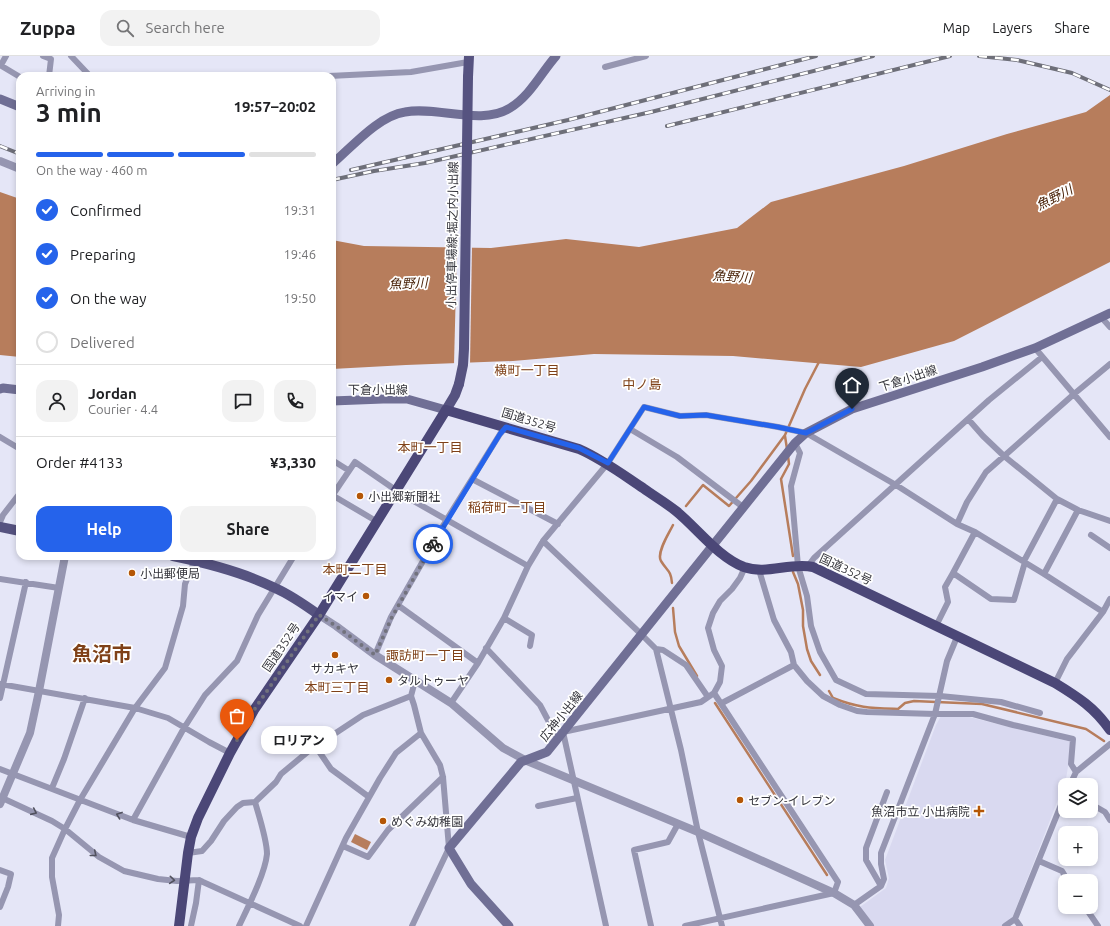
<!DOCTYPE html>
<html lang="en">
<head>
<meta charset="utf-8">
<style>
	body { margin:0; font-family:Ubuntu,"Noto Sans JP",sans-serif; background:#f2f2f2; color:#202124; height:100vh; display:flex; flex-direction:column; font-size:15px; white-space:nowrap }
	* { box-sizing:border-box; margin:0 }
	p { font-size:13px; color:#757577 }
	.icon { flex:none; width:22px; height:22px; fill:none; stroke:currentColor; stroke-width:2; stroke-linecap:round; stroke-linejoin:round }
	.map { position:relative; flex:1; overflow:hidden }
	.drawer { position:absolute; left:16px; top:16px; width:320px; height:488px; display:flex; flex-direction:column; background:#fff; border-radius:12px; box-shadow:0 2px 6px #0003 }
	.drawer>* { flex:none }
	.fabs { position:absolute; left:1058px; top:722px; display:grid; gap:8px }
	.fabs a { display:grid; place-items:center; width:40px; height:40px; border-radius:8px; background:#fff; box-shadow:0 2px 6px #0003; font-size:20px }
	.pin { position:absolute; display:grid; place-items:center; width:34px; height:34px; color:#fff; margin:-41px -17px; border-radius:50% 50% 50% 0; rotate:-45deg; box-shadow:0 0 4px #0007 }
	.pin .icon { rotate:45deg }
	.courier { position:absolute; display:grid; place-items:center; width:40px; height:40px; margin:-20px; border:3px solid #2563eb; border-radius:50%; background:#fff; color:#222; box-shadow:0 1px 5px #0007 }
	.bubble { position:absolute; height:28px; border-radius:12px; background:#fff; box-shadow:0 2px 6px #0003; font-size:13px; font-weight:700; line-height:28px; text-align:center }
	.summary em { font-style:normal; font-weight:700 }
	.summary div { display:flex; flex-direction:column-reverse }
	.summary { display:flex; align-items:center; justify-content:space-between; height:68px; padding:0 20px }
	h1 { font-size:26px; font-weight:700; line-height:30px }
	.bar { display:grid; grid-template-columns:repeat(4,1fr); gap:6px 4px; align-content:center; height:48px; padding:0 20px }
	.bar i { height:5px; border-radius:3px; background:#e0e0e0 }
	.bar .current { background:#2563eb }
	.bar p { grid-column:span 4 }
	.line { display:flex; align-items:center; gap:10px; padding:0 20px; border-top:1px solid #e0e0e0 }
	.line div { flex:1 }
	.round { display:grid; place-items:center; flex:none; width:42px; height:42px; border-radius:12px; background:#f2f2f2 }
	ol { padding:0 20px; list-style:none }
	li { display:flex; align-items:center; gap:12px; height:44px }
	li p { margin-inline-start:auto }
	li .icon { padding:4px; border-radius:50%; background:#2563eb; color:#fff; stroke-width:4 }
	li:last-child { color:#757577 }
	li i { width:22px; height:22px; border:2px solid #e0e0e0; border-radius:50% }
	.cta { display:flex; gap:8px; margin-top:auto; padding:8px 20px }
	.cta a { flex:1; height:46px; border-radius:12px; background:#2563eb; color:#fff; font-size:16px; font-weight:700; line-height:46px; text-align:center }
	.cta a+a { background:#f2f2f2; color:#202124 }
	header { display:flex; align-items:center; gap:24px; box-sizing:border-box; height:56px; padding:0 20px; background:#fff; border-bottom:1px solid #e0e0e0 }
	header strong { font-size:19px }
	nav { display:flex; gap:22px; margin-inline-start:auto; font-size:14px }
	.search { width:280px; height:36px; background:#f2f2f2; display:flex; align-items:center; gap:10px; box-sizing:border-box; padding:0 14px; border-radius:12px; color:#757577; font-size:15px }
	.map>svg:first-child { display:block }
</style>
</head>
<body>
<header>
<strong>Zuppa</strong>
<div class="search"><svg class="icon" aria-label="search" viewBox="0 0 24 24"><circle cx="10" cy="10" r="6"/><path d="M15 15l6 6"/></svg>Search here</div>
<nav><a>Map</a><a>Layers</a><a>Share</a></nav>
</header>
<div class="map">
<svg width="1110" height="870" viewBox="0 0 1110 870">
	<rect width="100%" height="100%" fill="#e5e6f7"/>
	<!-- built -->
	<path fill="#d9d9f0" d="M941 660 969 661 1072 686 1066 723 1009 870H872L860 851 886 832 889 822 885 804 936 669Z"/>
	<!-- water -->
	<path fill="#b77d5c" d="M1110 39V206L954 285 861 311 733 300 594 298 513 305 406 309 332 313V184L364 190 491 192 566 183 639 191 737 172 771 146 904 110 1007 78 1086 56Z
		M0 136 20 143V301L0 299Z
		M355 778 371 786 367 794 351 786Z"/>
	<!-- pier -->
	<path fill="#e5e6f7" d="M457 189 472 190 470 309H454Z"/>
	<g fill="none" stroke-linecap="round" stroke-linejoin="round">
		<!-- stream -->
		<path stroke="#b77d5c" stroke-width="2.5" d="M785 380 787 393
			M788 400 789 408 781 423 793 500
			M686 450 703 429 729 450 751 425 785 379 805 333 820 304
			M793 516 798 528 803 554V570L807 593 811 605 820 619
			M672 527C671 514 667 515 661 505 656 497 669 477 673 469
			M673 552 675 576 679 590 697 620
			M829 635 833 642C858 652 872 652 898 653L905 647 914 645 982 648 1086 673 1104 685
			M715 647 827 819"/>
		<!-- minor -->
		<path stroke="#9696b1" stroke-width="6" d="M43 0 51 3 49 20
			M71 0 90 20
			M0 9 20 21
			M1 9 6 0
			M605 11 646 0
			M329 20 411 16 468 6
			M1102 262 1110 271
			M1035 292 1110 381
			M968 363 983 380 1004 400 1057 443 1078 454 1110 465
			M630 373 677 401 743 451
			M0 381 20 393
			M795 387 800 397 791 430 798 510 807 540 811 570 820 596 836 624 866 638 940 640 1001 646 1040 657
			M332 404 348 414
			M472 423 558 468
			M332 439 376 465
			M332 440 355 406 403 439 528 510
			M0 466 3 459 20 437
			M957 468 967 446 986 416 1074 338 1110 308
			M975 476 953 517 991 543 1014 544 1025 506
			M1091 479 1110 492
			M543 485 641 578 656 593 681 694 698 776 722 870
			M1024 505 1057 443
			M808 510 814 502 989 344 1042 301
			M759 514 774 564 791 596 794 609 807 625 823 640 840 649 857 655 867 656 935 658H973L1013 669 1073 683 1071 708 1076 716
			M1044 518 1078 454
			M0 523 59 532
			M399 550 478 607
			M504 562 532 579 530 590
			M936 570 948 546 945 531 953 517
			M486 592 540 649 558 683
			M656 593 663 594 686 609 708 641
			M375 599 391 561 447 463 500 378 506 371
			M1055 627 1067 603 1103 556 1110 543
			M0 628 135 652 168 662 209 686 230 697
			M0 642 26 526
			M451 647 478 607 504 562 528 510 543 485 608 407 644 351 680 360 706 359 778 371 806 377 896 429 957 468 975 476 1044 518 1103 556
			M722 647 794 609
			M316 691 331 713 369 741
			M0 713 133 764 191 781
			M1070 729 1076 716 1110 688
			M52 732 64 703 85 642
			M0 741 52 765 65 773 99 801 124 815 158 823 177 825 199 824 203 826 300 870
			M1091 748 1105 756 1110 764
			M538 750 577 742
			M133 764 184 672 205 639 237 605 258 559 294 500
			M343 790 368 801 388 774 443 721
			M188 797 202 795 211 785 224 765 237 751 243 747 255 746 276 726 281 718 310 694 363 659 411 640
			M1039 805 1062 815 1068 825
			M0 814 11 818 8 831 0 851
			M881 830 866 804V792L887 736
			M854 849 881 830 884 823 881 808V797L935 658 947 605 957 581
			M1085 851 1098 870
			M1015 863 1020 870
			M58 870 59 859 52 821V802L65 773 80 744 135 652 165 612 183 550 185 528 195 504
			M191 870 196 847 199 824
			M239 870C248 851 265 818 267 798 267 784 259 760 255 746
			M306 870 346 782 380 722 396 697 421 677
			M412 870 449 792 443 721 440 709 421 677 414 649 411 640 415 625
			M606 870 563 676 701 646 714 637 720 626 722 610 714 594 708 572 713 557 720 545 732 533 740 522 745 511
			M651 870 634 794 668 786 678 768
			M685 870 834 837 838 826 714 637
			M1005 870 1015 863 1065 739"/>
		<!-- tertiary -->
		<path stroke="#9696b1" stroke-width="8" d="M0 105 20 113
			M319 559 336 570 375 599 451 647 503 692 527 705 698 776 834 837 854 849 870 870
			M0 748 30 677 39 635 65 500"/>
		<!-- secondary -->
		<path stroke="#706f95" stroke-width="9" d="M0 43 20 51
			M332 108C352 91 378 60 405 56 438 50 481 70 510 52 530 40 541 17 556 0
			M0 333 3 332 20 334
			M332 345 383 343H407L446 354
			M509 870 471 828 449 792 521 706 547 696 795 387 806 377 852 353 982 311 1035 292 1110 257"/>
		<!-- primary -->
		<path stroke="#565380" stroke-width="10" d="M468 21 469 0
			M446 354 455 339 459 328
			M0 471 20 475
			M173 500C207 507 243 516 275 532 291 539 305 549 319 559"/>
		<!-- trunk -->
		<path stroke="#4b4777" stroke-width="10" d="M179 870 188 797 191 781 198 762 230 697 254 654 319 559 446 354 579 393C602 403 622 418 643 432 654 440 666 447 676 455 697 472 718 501 744 511 767 519 790 506 813 511L1055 627C1078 641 1095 652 1110 674"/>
		<!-- rail casing -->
		<g stroke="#6e6f79" stroke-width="4">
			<path id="rail" d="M979 0 1017 4 1072 17 1110 34
				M667 70 950 0
				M0 90 20 98
				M351 114 568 64 816 0
				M332 124 374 115 425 107 651 56 873 0"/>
		</g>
		<!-- rail -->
		<use href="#rail" stroke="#fff" stroke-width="2.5" stroke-dasharray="8" stroke-linecap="butt"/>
		<!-- primary-bridge -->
		<path stroke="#565380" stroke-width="10" d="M459 328 463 309 464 293 468 21"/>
	</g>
	<!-- one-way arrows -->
	<defs><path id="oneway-chevron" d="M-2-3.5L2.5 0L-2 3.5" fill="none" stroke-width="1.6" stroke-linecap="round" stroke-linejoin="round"/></defs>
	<g stroke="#51515e">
		<use href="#oneway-chevron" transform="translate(34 756) rotate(24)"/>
		<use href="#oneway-chevron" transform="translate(119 759) rotate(-160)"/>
		<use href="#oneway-chevron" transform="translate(94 798) rotate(39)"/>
		<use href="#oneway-chevron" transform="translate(172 824) rotate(5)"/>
	</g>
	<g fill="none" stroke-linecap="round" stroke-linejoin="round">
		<!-- done -->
		<path stroke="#72727d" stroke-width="4" stroke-dasharray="0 7.2" d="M237 684 254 654 319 559 336 570 375 599 392 561 433 488"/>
		<!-- route -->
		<path stroke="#2563eb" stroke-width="5" d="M433 488 500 378 506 371 579 392 608 407 644 351 680 360 706 359 778 371 806 377 852 353"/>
	</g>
	<!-- markers -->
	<g fill="#b45606" stroke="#fff" stroke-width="1.5">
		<circle cx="360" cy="440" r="4"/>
		<circle cx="132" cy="517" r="4"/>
		<circle cx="366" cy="540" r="4"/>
		<circle cx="335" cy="599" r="4"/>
		<circle cx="389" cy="624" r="4"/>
		<circle cx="740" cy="744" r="4"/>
		<path d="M977 749h4v4h4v4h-4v4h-4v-4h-4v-4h4z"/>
		<circle cx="383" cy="765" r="4"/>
	</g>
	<g text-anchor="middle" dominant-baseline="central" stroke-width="3.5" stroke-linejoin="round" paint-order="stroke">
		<!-- street labels -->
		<g font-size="12" fill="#34343b" stroke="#fff">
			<text transform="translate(452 179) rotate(-89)">小出停車場線;堀之内小出線</text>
			<text transform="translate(908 322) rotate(-18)">下倉小出線</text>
			<text x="378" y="333">下倉小出線</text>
			<text transform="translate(529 364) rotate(17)">国道352号</text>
			<text transform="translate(846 513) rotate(25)">国道352号</text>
			<text transform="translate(281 591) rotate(-56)">国道352号</text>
			<text transform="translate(561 660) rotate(-51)">広神小出線</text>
		</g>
		<!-- poi labels -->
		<g font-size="12" fill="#34343b" stroke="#fff" text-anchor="start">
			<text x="368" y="440">小出郷新聞社</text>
			<text x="140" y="517">小出郵便局</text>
			<text x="358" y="540" text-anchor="end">イマイ</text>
			<text x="335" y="612" text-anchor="middle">サカキヤ</text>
			<text x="397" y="624">タルトゥーヤ</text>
			<text x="748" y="744">セブン-イレブン</text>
			<text x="970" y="755" text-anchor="end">魚沼市立 小出病院</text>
			<text x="391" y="765">めぐみ幼稚園</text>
		</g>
		<!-- water labels -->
		<g font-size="13" font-style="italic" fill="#492208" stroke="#fff">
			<text transform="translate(1054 141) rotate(-27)">魚野川</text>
			<text transform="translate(732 220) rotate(4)">魚野川</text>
			<text transform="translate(408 227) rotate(-2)">魚野川</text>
		</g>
		<!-- neighbourhood labels -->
		<g font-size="13" fill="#7f4118" stroke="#fff">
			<text x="527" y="314">横町一丁目</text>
			<text x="642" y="328">中ノ島</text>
			<text x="430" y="391">本町一丁目</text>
			<text x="507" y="451">稲荷町一丁目</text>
			<text x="355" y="513">本町二丁目</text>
			<text x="425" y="599">諏訪町一丁目</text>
			<text x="337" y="631">本町三丁目</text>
		</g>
		<!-- town labels -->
		<g font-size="20" font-weight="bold" fill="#7f4118" stroke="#fff">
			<text x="102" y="597">魚沼市</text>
		</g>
	</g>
</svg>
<div class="fabs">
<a><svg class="icon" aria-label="layers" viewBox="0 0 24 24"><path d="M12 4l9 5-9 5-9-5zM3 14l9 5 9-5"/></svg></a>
<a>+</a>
<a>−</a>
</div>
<div class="pin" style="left:237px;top:684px;background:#ea580c"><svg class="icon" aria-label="bag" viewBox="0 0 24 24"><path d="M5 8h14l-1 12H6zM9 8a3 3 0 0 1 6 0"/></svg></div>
<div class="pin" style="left:852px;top:353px;background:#1f2937"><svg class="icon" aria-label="home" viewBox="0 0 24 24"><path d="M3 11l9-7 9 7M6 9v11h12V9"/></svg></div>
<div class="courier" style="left:433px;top:488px"><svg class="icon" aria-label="bike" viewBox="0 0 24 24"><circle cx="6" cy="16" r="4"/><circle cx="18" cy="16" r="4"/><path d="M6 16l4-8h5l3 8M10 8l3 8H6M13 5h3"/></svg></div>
<div class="bubble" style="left:261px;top:670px;width:76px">ロリアン</div>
<section class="drawer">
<div class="summary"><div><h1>3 min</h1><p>Arriving in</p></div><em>19:57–20:02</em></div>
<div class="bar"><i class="current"></i><i class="current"></i><i class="current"></i><i></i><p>On the way · 460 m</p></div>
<ol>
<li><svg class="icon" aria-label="check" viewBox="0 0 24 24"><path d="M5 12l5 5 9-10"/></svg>Confirmed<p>19:31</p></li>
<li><svg class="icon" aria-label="check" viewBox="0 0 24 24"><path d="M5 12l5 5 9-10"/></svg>Preparing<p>19:46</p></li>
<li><svg class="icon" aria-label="check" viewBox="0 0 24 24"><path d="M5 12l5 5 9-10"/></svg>On the way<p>19:50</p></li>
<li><i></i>Delivered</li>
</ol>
<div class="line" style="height:72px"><a class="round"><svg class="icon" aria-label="person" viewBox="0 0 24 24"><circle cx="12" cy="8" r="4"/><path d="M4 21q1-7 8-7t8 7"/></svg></a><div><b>Jordan</b><p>Courier · 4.4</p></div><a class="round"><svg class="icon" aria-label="chat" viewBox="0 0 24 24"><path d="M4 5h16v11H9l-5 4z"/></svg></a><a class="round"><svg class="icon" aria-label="phone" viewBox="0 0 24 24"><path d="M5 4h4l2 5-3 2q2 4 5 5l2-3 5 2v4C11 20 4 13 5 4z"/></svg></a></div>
<div class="line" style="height:52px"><div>Order #4133</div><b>¥3,330</b></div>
<div class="cta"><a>Help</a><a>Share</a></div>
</section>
</div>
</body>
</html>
